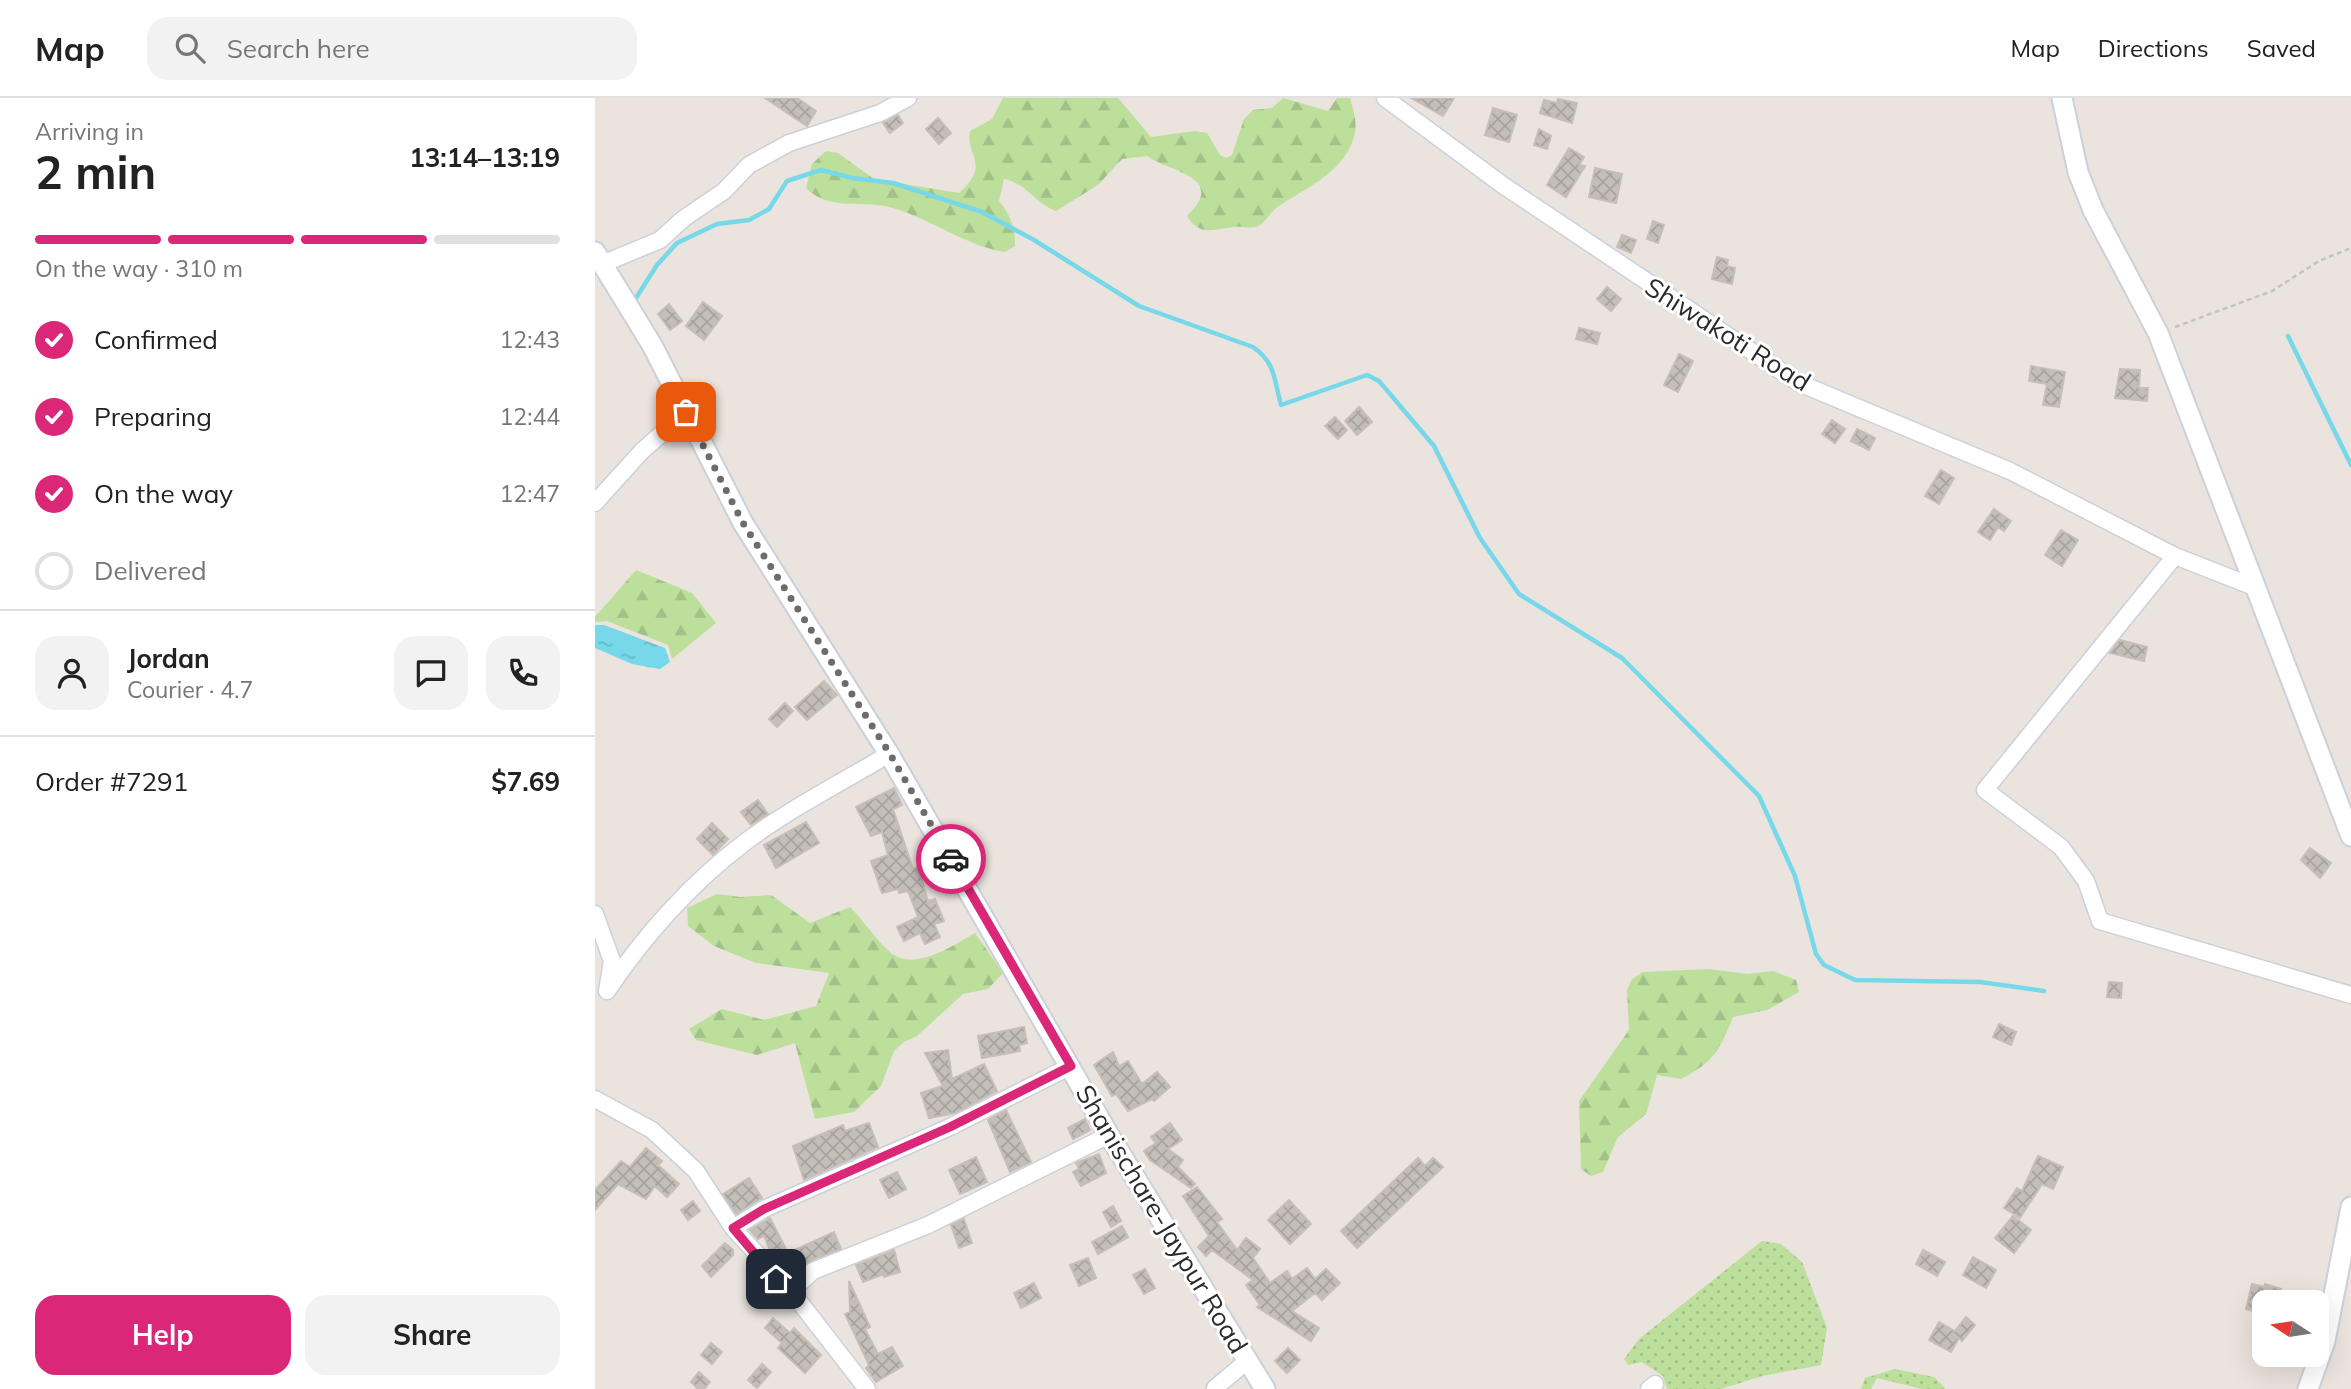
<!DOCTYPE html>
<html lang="en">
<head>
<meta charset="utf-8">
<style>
	body { margin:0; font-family:Mulish,sans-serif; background:#f2f2f2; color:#222; height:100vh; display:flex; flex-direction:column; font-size:26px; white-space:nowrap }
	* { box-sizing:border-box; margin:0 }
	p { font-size:23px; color:#767676 }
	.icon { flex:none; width:38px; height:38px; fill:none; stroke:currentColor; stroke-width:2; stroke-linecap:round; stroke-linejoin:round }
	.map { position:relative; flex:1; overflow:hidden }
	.side { display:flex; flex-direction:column; background:#fff; width:595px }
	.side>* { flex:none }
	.needle { width:46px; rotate:282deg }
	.controls { position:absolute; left:1657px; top:1192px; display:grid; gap:14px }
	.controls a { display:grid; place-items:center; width:77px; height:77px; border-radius:14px; background:#fff; box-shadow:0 7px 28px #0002; font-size:35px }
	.pin { position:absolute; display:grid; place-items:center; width:60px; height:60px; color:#fff; margin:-30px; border-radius:14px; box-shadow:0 4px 10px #0006 }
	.courier { position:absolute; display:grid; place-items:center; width:70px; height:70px; margin:-35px; border:5px solid #db2777; border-radius:50%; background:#fff; color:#222; box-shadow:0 2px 9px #0007 }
	.overview em { font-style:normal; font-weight:700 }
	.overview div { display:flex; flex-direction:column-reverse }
	.overview { display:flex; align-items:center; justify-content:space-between; height:119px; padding:0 35px }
	h1 { font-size:46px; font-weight:700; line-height:52px }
	.bar { display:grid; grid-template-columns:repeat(4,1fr); gap:10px 7px; align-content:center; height:84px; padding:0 35px }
	.bar i { height:9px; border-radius:5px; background:#e0e0e0 }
	.bar .current { background:#db2777 }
	.bar p { grid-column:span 4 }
	.line { display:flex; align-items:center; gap:18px; padding:0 35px; border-top:2px solid #e0e0e0 }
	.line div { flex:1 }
	.round { display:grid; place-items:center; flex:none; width:74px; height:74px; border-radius:21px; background:#f2f2f2 }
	ol { padding:0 35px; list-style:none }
	li { display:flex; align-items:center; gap:21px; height:77px }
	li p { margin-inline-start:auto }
	li .icon { padding:7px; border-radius:50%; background:#db2777; color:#fff; stroke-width:4 }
	li:last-child { color:#767676 }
	li i { width:38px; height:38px; border:4px solid #e0e0e0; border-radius:50% }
	.primary-button { display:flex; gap:14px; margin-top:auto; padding:14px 35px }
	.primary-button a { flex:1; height:80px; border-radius:21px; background:#db2777; color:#fff; font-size:28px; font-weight:700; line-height:80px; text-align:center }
	.primary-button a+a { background:#f2f2f2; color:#222 }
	header { display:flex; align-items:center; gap:42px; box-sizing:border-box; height:98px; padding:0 35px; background:#fff; border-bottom:2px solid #e0e0e0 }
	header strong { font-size:33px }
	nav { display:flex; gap:38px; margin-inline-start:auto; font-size:24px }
	.search { width:490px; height:63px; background:#f2f2f2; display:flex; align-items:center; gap:18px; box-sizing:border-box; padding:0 24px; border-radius:21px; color:#767676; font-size:26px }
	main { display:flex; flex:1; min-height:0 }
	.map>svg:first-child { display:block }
</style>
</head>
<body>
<header>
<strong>Map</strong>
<div class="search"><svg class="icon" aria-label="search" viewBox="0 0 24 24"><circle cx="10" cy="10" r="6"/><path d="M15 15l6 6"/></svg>Search here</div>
<nav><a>Map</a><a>Directions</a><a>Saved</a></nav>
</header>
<main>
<section class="side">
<div class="overview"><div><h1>2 min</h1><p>Arriving in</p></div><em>13:14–13:19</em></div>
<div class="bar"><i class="current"></i><i class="current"></i><i class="current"></i><i></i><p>On the way · 310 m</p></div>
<ol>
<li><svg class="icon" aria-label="check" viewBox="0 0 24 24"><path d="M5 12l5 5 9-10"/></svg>Confirmed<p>12:43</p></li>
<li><svg class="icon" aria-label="check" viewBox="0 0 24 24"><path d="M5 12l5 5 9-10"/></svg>Preparing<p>12:44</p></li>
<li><svg class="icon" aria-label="check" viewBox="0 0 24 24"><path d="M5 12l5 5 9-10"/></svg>On the way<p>12:47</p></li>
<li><i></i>Delivered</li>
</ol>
<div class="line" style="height:126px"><a class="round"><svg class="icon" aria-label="person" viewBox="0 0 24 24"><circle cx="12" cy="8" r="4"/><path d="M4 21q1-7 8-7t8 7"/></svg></a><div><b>Jordan</b><p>Courier · 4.7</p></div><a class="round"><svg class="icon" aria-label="chat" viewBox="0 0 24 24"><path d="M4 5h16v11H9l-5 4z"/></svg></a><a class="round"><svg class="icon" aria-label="phone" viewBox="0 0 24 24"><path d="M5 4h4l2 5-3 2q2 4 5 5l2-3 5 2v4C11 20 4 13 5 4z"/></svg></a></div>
<div class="line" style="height:91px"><div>Order #7291</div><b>$7.69</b></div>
<div class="primary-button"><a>Help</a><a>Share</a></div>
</section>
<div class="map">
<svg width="1756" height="1291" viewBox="0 0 1756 1291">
	<defs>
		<pattern id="grass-dots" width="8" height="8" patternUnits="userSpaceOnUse" patternTransform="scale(1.75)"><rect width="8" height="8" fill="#bcdf9c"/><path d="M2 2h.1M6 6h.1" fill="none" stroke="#a2c087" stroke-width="1.8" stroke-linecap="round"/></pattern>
		<pattern id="forest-firs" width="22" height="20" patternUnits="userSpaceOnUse" patternTransform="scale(1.75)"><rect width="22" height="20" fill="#bcdf9c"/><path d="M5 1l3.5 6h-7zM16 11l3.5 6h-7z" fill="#a2c087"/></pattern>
		<pattern id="water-ripples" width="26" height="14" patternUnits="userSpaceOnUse" patternTransform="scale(1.75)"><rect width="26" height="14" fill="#76d8e8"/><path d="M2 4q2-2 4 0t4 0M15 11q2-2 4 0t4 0" fill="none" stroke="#66bac7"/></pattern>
		<pattern id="building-cross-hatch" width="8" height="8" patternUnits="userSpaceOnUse" patternTransform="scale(1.75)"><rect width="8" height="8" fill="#c4beb8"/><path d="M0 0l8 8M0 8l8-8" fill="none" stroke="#a9a39e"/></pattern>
	</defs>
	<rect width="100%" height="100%" fill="#ebe3dd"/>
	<!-- grass -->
	<path fill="url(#grass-dots)" d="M1167 1143 1186 1146 1207 1164 1232 1230 1226 1267 1167 1278 1126 1291H1072L1068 1278 1047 1264 1033 1267 1029 1261 1044 1241Z
		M1300 1271 1339 1279 1351 1291H1327L1282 1280 1276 1291H1266L1270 1280Z"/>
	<!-- forest -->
	<path fill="url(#forest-firs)" d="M408 0H523L556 39 600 33 612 35 625 57 631 60 637 57 649 21 658 12 677 10 688 0 733 13 742 0H755C760 17 764 30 756 47 743 77 709 91 684 108 676 113 672 122 665 127 658 132 647 128 639 129 618 131 605 139 592 118 633 79 575 74 552 58L527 61 503 87 461 113C441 106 430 84 409 81L404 103C415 116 421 131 420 148L410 154C371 148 336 121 298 110 267 101 235 114 211 90L217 66 231 53 243 55 279 81 364 95C397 66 370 58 375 33L397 21Z
		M41 472 97 495 121 525 77 561 73 547 12 523 0 524V519Z
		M122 796 145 799 176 797 215 825 255 809C269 823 281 842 295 854 318 875 359 847 380 835L408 875 393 891 368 896 322 938 309 944 299 953 286 988 259 1014 220 1021 200 945 162 957 101 942 94 931 127 911 169 922 221 908 234 875 161 865 119 848 93 828 92 810Z
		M1114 871 1153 876 1178 873 1201 882 1204 894 1172 912 1138 919C1124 953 1120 963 1086 981L1062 977 1051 1016 1023 1039 1008 1074 996 1078 986 1071 984 1003 1034 932 1032 892 1037 881 1048 874Z"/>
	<!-- water -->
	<path fill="url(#water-ripples)" d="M0 527H9L70 550 75 564 65 571 37 566 0 550Z"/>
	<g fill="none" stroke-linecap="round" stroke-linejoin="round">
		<!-- stream -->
		<path stroke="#76d8e8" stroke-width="4.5" d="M41 200 62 167 82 145 122 126 154 122 174 111 192 83 226 72 257 80 298 85 387 114 439 142 544 208 658 249C681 265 679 282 686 307L772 277 784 283 839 348 885 440 924 496 1027 560 1164 698 1200 778 1221 856 1229 867 1260 882 1385 884 1449 893
			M1693 238 1756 367"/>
	</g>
	<!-- building -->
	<path fill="url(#building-cross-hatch)" stroke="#c7bfb7" stroke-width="2" d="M170 0H202L221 13 212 28Z
		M816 0H859L848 18Z
		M963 1 982 5 977 25 945 15 949 2 962 5Z
		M898 10 922 17 914 44 890 37Z
		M303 17 308 25 295 35 288 25Z
		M343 20 356 35 344 46 331 31Z
		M944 31 956 38 952 51 939 47Z
		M974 50 989 59 984 67 990 68 971 99 952 87Z
		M1000 70 1027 76 1021 105 994 99Z
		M1058 123 1069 127 1063 145 1052 141Z
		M1027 137 1041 142 1036 155 1022 149Z
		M1122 159 1133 162 1132 168 1140 170 1137 186 1117 181Z
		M1012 189 1026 201 1016 213 1002 201Z
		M108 204 127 218 109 242 91 228Z
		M74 206 87 223 75 232 63 216Z
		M984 230 1005 235 1002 246 981 241Z
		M1084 256 1098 263 1083 294 1069 287Z
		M1436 268 1470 274 1464 309 1448 307 1452 286 1434 283Z
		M1525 271 1545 272 1544 290H1553L1552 303 1520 300Z
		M764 309 777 324 762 337 750 323Z
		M740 319 752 332 743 341 730 328Z
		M1237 322 1250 331 1240 345 1227 336Z
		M1262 331 1280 340 1274 352 1256 343Z
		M1346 372 1359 380 1344 406 1330 398Z
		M1399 411 1416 423 1409 433 1403 429 1395 442 1383 434Z
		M1466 432 1483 442 1467 468 1450 457Z
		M1525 542 1552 549 1549 563 1515 555Z
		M229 583 242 597 212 622 200 609Z
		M190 605 198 613 182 629 174 621Z
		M299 690 307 707 298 711 318 771 323 769 333 803 340 801 349 823 339 826 345 839 330 846 325 835 309 843 302 829 323 819 313 793 304 795 303 791 287 795 276 763 293 757 287 734 276 738 261 709Z
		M163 702 173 716 156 727 146 714Z
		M211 724 224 745 181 770 169 747Z
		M117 725 133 741 118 757 102 741Z
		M1715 750 1736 765 1725 780 1706 762Z
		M1514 884 1527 885 1526 900 1512 899Z
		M1404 926 1421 934 1416 947 1398 939Z
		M429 929 432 945 424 947 425 953 387 960 383 938Z
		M353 952 357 981 389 966 402 993 360 1015 334 1020 326 995 348 988 330 955Z
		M518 954 524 968 533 963 547 986 562 974 575 989 559 1003 557 1001 533 1013 521 996 517 998 499 967Z
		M411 1012 436 1064 415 1074 393 1022Z
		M490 1021 495 1032 478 1041 473 1030Z
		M274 1025 283 1049 209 1082 198 1048 248 1027 250 1033Z
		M575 1025 587 1042 573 1051 588 1062 583 1069 600 1086 596 1090 555 1062 549 1053 561 1045 556 1039Z
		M51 1050 67 1063 63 1067 84 1086 72 1099 60 1088 51 1101 23 1086 0 1112V1092L26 1063 35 1069Z
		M504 1056 511 1075 486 1088 478 1074 484 1071 481 1065Z
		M1443 1058 1468 1069 1458 1091 1447 1086 1425 1120 1409 1110 1422 1090 1427 1093Z
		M381 1059 392 1084 365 1096 354 1072Z
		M823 1060 830 1068 838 1060 848 1069 762 1150 746 1133Z
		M302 1074 311 1091 294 1100 285 1082Z
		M154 1080 167 1100 141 1116 128 1096Z
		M602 1089 627 1121 622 1124 642 1152 651 1140 665 1151 658 1160 675 1185 692 1173 697 1181 712 1170 720 1181 731 1171 745 1185 727 1202 720 1195 697 1213 724 1230 716 1243 662 1209 665 1207 651 1187 658 1182 617 1152 611 1158 603 1149 614 1138 588 1098Z
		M694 1102 716 1126 695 1146 673 1122Z
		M98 1103 105 1113 93 1122 86 1112Z
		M518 1108 526 1123 516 1129 508 1114Z
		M1418 1118 1436 1132 1419 1155 1400 1140Z
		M175 1120 193 1155 239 1134 246 1151 214 1163 198 1176 193 1166 188 1169 177 1157 169 1138 163 1141 155 1132Z
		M369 1121 377 1145 364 1150 356 1127Z
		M527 1128 533 1139 503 1156 497 1144Z
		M130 1145 138 1152V1157L116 1179 107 1168Z
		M299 1152 305 1174 289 1179V1176L268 1184 261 1167Z
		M1328 1152 1350 1164 1342 1178 1321 1166Z
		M1378 1159 1401 1172 1391 1190 1368 1177Z
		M493 1160 501 1180 484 1188 475 1167Z
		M550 1171 560 1190 549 1196 538 1177Z
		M254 1183 275 1229 270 1231 283 1256 297 1249 308 1268 281 1284 271 1270 274 1267 250 1216 255 1214Z
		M439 1185 446 1200 426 1210 419 1195Z
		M1657 1186 1669 1189 1670 1186 1686 1191 1681 1204H1670V1217L1651 1211Z
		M1371 1219 1380 1227 1367 1243 1364 1240 1356 1254 1334 1242 1344 1224 1360 1233Z
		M178 1220 195 1235 199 1230 226 1257 210 1275 183 1250 187 1245 170 1230Z
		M116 1245 127 1254 117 1266 106 1257Z
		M693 1250 705 1262 692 1275 680 1263Z
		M167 1266 176 1274 162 1290 153 1282Z
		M104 1274 115 1284 109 1291H103L96 1284Z"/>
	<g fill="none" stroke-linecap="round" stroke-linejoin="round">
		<!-- minor casing -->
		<g stroke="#cbd0db" stroke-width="19">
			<path id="minor" d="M790 0 909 88 1204 285 1415 373 1580 458 1659 489
				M7 166 65 142 88 121 129 93 154 67 194 45 285 15 313 0
				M0 405 47 353 91 314
				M1580 458 1390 692 1466 749 1491 783 1505 823 1756 897
				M0 816 17 863 12 893C48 839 96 785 149 745 194 711 246 685 294 656
				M0 1001 57 1032 101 1073 138 1130 196 1193 272 1291
				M138 1130 169 1111 355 1029 476 968
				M196 1193 218 1173 333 1127 514 1037
				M620 1290 652 1263
				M1054 1291 1060 1286"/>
		</g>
		<!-- tertiary casing -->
		<g stroke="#cbd0db" stroke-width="23">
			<path id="tertiary" d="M1467 0 1483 74 1498 112 1563 235 1756 738
				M0 154 57 247 148 425 294 656 514 1037 670 1291
				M1713 1291 1730 1243 1756 1109"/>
		</g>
		<!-- path -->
		<path stroke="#c3c3c3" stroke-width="2.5" stroke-dasharray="5 3.5" stroke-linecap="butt" d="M1580 229 1677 193 1724 163 1756 150"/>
		<!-- minor -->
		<use href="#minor" stroke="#fff" stroke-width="16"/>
		<!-- tertiary -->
		<use href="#tertiary" stroke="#fff" stroke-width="19"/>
	</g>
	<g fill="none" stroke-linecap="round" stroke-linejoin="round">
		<!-- done -->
		<path stroke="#6e6b69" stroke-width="7" stroke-dasharray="0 12.6" d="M91 314 148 425 295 656 356 761"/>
		<!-- route -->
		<path stroke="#db2777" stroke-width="9" d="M181 1181 138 1130 169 1111 355 1029 476 968 356 761"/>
	</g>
	<g text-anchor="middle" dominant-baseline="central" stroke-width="6" stroke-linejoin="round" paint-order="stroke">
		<!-- street labels -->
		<g font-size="26" fill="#2a2a2a" stroke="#fff">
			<text transform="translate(1133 236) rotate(32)">Shiwakoti Road</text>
			<text transform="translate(567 1121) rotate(59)">Shanischare-Jaypur Road</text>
		</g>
	</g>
</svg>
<div class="controls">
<a><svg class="needle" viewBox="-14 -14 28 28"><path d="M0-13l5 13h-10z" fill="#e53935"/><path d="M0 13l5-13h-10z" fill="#767676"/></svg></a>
</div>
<div class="pin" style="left:91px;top:314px;background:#ea580c"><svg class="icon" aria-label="bag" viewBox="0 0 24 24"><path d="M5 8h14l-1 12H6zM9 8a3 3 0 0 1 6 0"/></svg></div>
<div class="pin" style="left:181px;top:1181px;background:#1f2937"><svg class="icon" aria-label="home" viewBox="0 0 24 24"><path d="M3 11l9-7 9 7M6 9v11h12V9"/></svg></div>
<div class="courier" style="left:356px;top:761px"><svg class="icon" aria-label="car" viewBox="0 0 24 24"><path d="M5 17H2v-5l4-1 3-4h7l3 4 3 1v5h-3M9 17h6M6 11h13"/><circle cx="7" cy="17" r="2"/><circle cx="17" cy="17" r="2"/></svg></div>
</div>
</main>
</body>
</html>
